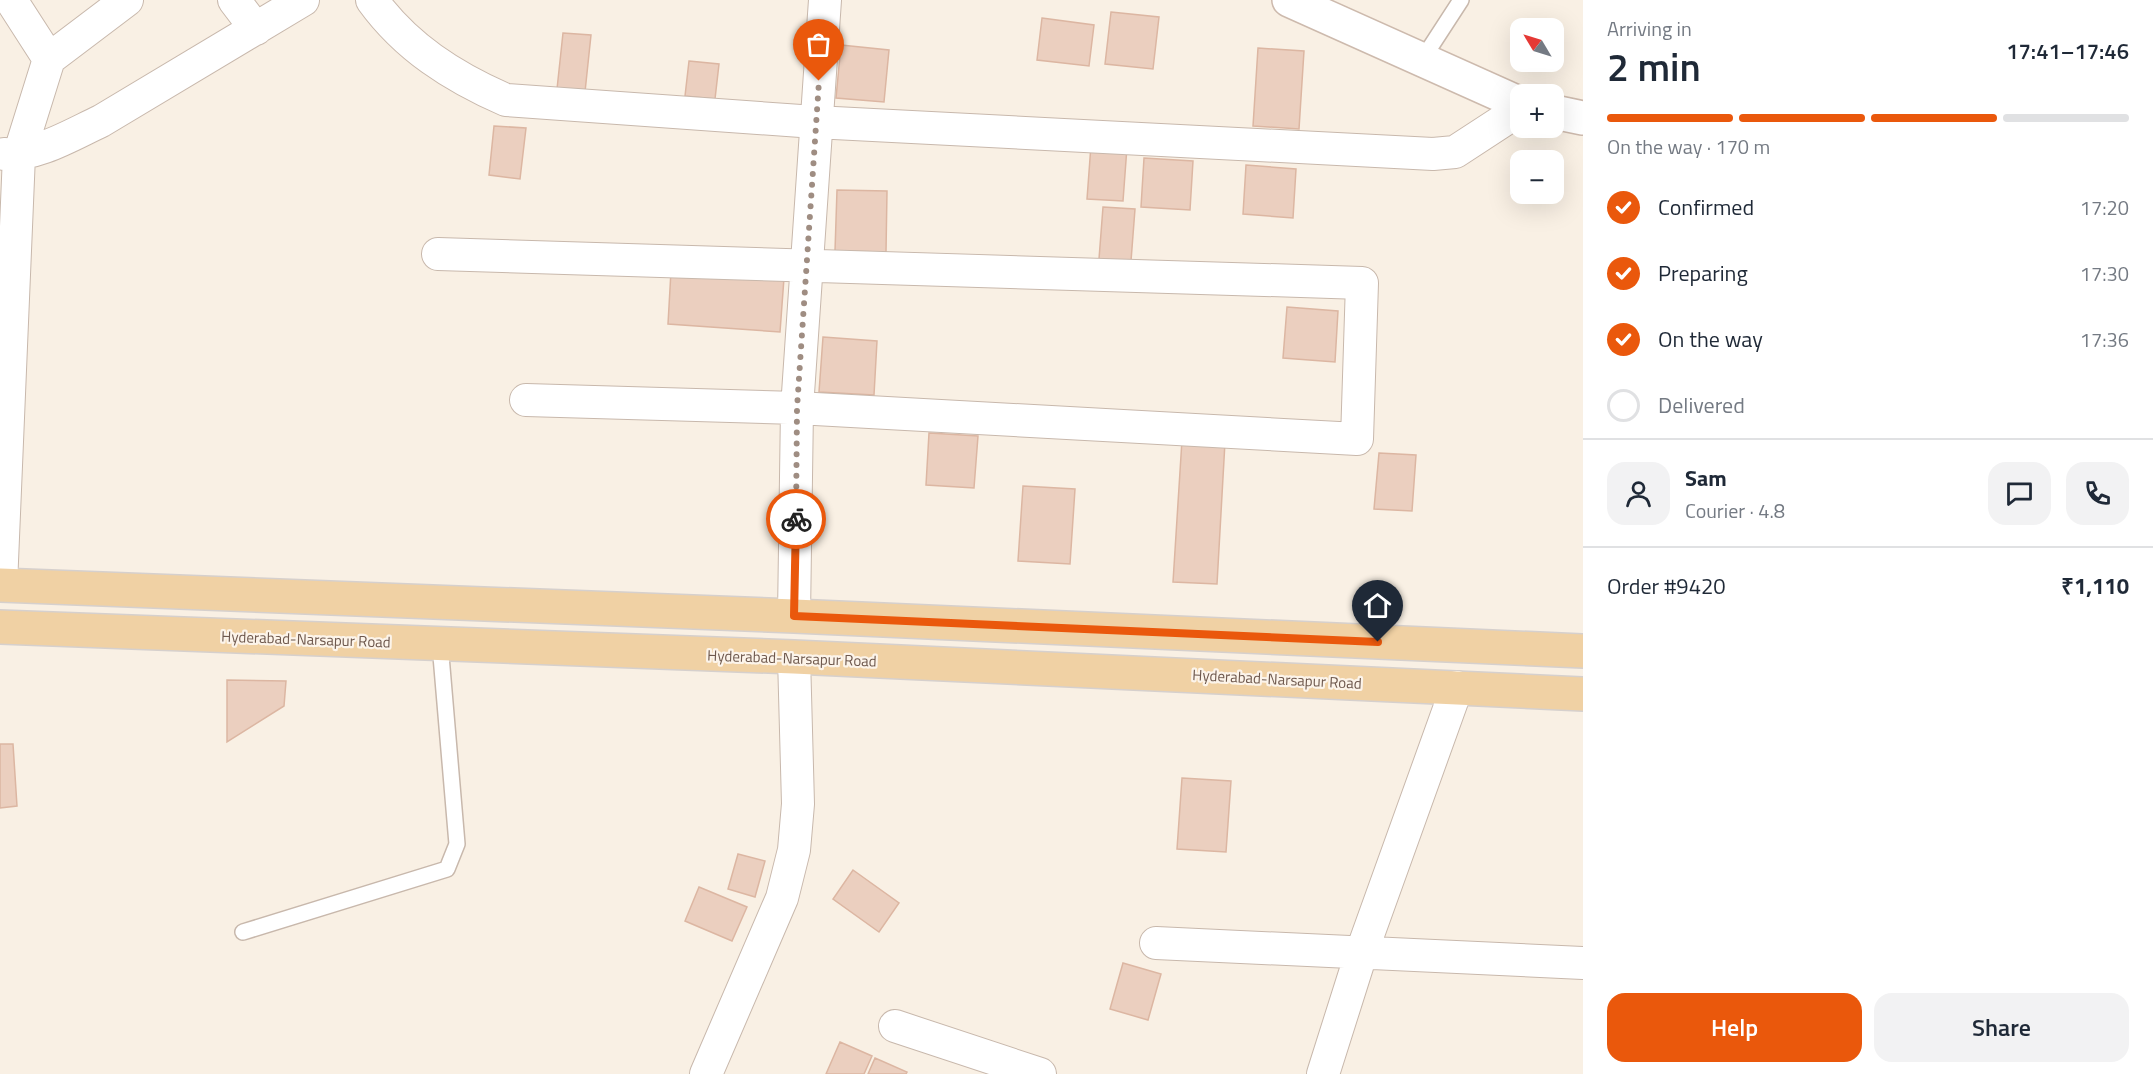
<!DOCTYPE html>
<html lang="en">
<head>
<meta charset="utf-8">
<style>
	body { margin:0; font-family:"Titillium Web",sans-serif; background:#f2f2f3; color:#1f2937; height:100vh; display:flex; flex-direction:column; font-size:22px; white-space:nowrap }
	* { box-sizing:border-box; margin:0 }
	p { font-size:20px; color:#747a83 }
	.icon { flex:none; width:33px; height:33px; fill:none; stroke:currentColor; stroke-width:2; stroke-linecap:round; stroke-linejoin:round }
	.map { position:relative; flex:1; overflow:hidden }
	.side { display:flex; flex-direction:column; background:#fff; width:570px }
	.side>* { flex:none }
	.needle { width:39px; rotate:308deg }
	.tools { position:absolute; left:1510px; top:18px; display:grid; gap:12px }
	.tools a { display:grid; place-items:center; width:54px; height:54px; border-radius:12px; background:#fff; box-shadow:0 6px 24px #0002; font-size:30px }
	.pin { position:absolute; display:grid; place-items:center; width:51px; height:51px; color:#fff; margin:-62px -26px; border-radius:50% 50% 50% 0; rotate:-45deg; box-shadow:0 0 6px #0007 }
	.pin .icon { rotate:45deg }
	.courier { position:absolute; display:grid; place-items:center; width:60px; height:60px; margin:-30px; border:4px solid #ea580c; border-radius:50%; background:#fff; color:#222; box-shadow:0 2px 8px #0007 }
	.headline em { font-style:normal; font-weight:600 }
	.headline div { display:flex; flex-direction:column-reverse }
	.headline { display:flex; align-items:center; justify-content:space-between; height:102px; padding:0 24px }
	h1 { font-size:39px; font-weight:600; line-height:45px }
	.bar { display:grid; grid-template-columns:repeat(4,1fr); gap:9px 6px; align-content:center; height:72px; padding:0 24px }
	.bar i { height:8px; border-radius:4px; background:#e0e1e3 }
	.bar .active { background:#ea580c }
	.bar p { grid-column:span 4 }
	.line { display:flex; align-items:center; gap:15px; padding:0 24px; border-top:2px solid #e0e1e3 }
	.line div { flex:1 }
	.round { display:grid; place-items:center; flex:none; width:63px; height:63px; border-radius:18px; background:#f2f2f3 }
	ol { padding:0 24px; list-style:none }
	li { display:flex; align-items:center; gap:18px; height:66px }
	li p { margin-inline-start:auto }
	li .icon { padding:6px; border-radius:50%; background:#ea580c; color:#fff; stroke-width:4 }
	li:last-child { color:#747a83 }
	li i { width:33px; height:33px; border:3px solid #e0e1e3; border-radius:50% }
	.primary-button { display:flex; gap:12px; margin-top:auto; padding:12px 24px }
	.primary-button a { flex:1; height:69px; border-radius:18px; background:#ea580c; color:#fff; font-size:24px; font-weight:600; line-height:69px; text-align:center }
	.primary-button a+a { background:#f2f2f3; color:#1f2937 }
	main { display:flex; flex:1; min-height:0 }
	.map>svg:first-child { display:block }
</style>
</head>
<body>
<main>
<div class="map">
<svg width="1583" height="1074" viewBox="0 0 1583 1074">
	<rect width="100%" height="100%" fill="#f9f0e4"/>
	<!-- building -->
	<path fill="#ebcfbf" stroke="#dcb6a2" stroke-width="1.5" d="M1111 12 1159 17 1153 69 1105 64Z
		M1042 18 1094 25 1089 66 1037 60Z
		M563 33 591 35 585 92 557 89Z
		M841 45 889 50 884 102 836 98Z
		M1258 48 1304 51 1299 129 1253 126Z
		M689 61 719 64 715 99 685 96Z
		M494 126 526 128 520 179 489 175Z
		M1091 145 1127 147 1123 201 1087 199Z
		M1144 158 1193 161 1190 210 1141 207Z
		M1246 165 1296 169 1293 218 1243 214Z
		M837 190 887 191 886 252 835 251Z
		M1103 207 1135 209 1131 261 1099 259Z
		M671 271 784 278 780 332 668 324Z
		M1287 307 1338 311 1335 362 1283 358Z
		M823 337 877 341 874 395 819 392Z
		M929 433 978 436 974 488 926 485Z
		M1182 440 1225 442 1217 584 1173 582Z
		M1379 453 1416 455 1412 511 1374 509Z
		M1023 486 1075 489 1070 564 1018 561Z
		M227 680 286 681 284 706 227 742Z
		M0 744H13L17 806 0 808Z
		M1182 778 1231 781 1226 852 1177 849Z
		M738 854 765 861 755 897 728 889Z
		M853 870 899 903 879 932 833 899Z
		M699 887 747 907 732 941 685 921Z
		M1123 963 1161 974 1148 1020 1110 1009Z
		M840 1042 872 1056 864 1074H826Z
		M875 1058 907 1072 906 1074H868Z"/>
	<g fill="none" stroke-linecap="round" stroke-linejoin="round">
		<!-- lane casing -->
		<g stroke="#c8b8ac" stroke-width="18">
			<path id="lane" d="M1422 60 1461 0
				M243 932 447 869 457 844 440 644"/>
		</g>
		<!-- street casing -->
		<g stroke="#c8b8ac" stroke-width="34">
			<path id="street" d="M234 0 256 29
				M372 0C406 47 453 77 506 100L815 122 1433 154 1455 152 1521 109
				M49 59 127 0
				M4 154C37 156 71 135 101 121L303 0
				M438 254 1362 283 1357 439 797 408 526 400
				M1 585 19 155 49 59 11 0
				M794 616 797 408 825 0
				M1156 943 1583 963
				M895 1026 1040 1074
				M706 1074 782 898 794 850 798 804 794 657
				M1323 1074 1361 954 1457 687"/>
		</g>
		<!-- secondary casing -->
		<g stroke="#cdbaad" stroke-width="36">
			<path id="secondary" d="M1289 0 1521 104
				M1554 112 1583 118"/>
		</g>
		<!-- primary casing -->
		<g stroke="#d6d0cd" stroke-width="36">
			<path id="primary" d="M0 585 794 616 1583 651
				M0 627 794 657 1583 694"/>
		</g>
		<!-- lane -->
		<use href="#lane" stroke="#fff" stroke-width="15"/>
		<!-- street -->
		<use href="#street" stroke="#fff" stroke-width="32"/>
		<!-- secondary -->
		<use href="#secondary" stroke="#fff" stroke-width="33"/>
		<!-- primary -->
		<use href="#primary" stroke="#f0d1a4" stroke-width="33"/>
	</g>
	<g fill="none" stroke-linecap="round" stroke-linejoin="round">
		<!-- done -->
		<path stroke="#9f8d82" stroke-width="6" stroke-dasharray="0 10.8" d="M796 519 797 408 819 81"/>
		<!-- route -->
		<path stroke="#ea580c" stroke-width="8" d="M796 519 794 616 1378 642"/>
	</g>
	<g text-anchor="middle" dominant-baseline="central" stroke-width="4.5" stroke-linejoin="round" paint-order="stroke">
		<!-- street labels -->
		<g font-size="15" fill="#6e584d" stroke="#fcf4ea">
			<text transform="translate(306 639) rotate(2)">Hyderabad-Narsapur Road</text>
			<text transform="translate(792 658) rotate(2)">Hyderabad-Narsapur Road</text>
			<text transform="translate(1277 679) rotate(3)">Hyderabad-Narsapur Road</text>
		</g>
	</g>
</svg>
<div class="tools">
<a><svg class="needle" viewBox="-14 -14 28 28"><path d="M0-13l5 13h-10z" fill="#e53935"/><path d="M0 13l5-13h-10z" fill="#747a83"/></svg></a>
<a>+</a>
<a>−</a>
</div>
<div class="pin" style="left:819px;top:81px;background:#ea580c"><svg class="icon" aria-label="bag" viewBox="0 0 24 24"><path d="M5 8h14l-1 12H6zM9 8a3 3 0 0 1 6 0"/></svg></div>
<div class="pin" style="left:1378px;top:642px;background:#1f2937"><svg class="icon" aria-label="home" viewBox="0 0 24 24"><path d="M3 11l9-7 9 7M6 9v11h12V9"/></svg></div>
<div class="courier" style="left:796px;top:519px"><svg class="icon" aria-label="bike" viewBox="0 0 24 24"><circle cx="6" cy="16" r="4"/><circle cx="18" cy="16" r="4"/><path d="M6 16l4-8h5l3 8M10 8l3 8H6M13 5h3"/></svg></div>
</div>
<section class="side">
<div class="headline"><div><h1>2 min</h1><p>Arriving in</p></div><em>17:41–17:46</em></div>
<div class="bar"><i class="active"></i><i class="active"></i><i class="active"></i><i></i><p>On the way · 170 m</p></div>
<ol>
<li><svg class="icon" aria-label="check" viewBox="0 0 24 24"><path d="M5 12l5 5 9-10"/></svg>Confirmed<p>17:20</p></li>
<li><svg class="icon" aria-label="check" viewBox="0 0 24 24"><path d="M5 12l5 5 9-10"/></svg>Preparing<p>17:30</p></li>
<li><svg class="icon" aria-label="check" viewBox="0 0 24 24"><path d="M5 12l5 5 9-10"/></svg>On the way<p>17:36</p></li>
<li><i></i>Delivered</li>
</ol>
<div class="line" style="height:108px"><a class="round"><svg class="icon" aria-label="person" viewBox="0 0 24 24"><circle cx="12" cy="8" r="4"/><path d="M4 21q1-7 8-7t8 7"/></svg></a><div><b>Sam</b><p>Courier · 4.8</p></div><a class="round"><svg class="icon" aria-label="chat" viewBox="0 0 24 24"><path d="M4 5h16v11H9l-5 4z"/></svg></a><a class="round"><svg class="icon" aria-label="phone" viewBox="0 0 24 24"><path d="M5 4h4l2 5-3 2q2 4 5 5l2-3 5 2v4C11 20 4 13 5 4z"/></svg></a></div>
<div class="line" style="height:78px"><div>Order #9420</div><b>₹1,110</b></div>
<div class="primary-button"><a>Help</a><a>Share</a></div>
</section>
</main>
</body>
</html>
